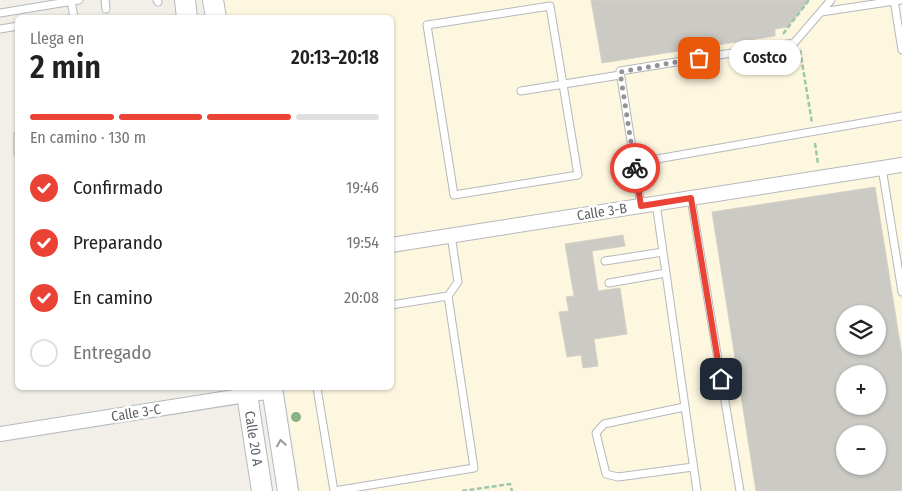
<!DOCTYPE html>
<html lang="es">
<head>
<meta charset="utf-8">
<style>
	body { margin:0; font-family:"Fira Sans Condensed",sans-serif; background:#f6f6f6; color:#222; height:100vh; display:flex; flex-direction:column; font-size:19px; white-space:nowrap }
	* { box-sizing:border-box; margin:0 }
	p { font-size:16px; color:#767676 }
	.icon { flex:none; width:28px; height:28px; fill:none; stroke:currentColor; stroke-width:2; stroke-linecap:round; stroke-linejoin:round }
	.map { position:relative; flex:1; overflow:hidden }
	.details { position:absolute; left:15px; top:15px; width:379px; height:375px; display:flex; flex-direction:column; background:#fff; border-radius:8px; box-shadow:0 1px 4px #0004 }
	.details>* { flex:none }
	.buttons { position:absolute; left:836px; top:305px; display:grid; gap:10px }
	.buttons a { display:grid; place-items:center; width:50px; height:50px; border-radius:50%; background:#fff; box-shadow:0 1px 4px #0004; font-size:25px }
	.pin { position:absolute; display:grid; place-items:center; width:42px; height:42px; color:#fff; margin:-21px; border-radius:10px; box-shadow:0 2px 8px #0006 }
	.courier { position:absolute; display:grid; place-items:center; width:50px; height:50px; margin:-25px; border:4px solid #ea4335; border-radius:50%; background:#fff; color:#222; box-shadow:0 1px 6px #0007 }
	.bubble { position:absolute; height:35px; border-radius:18px; background:#fff; box-shadow:0 1px 4px #0004; font-size:16px; font-weight:600; line-height:35px; text-align:center }
	.summary em { font-style:normal; font-weight:600 }
	.summary div { display:flex; flex-direction:column-reverse }
	.summary { display:flex; align-items:center; justify-content:space-between; height:85px; padding:0 15px }
	h1 { font-size:32px; font-weight:600; line-height:38px }
	.bar { display:grid; grid-template-columns:repeat(4,1fr); gap:8px 5px; align-content:center; height:60px; padding:0 15px }
	.bar i { height:6px; border-radius:4px; background:#e0e0e0 }
	.bar .selected { background:#ea4335 }
	.bar p { grid-column:span 4 }
	ol { padding:0 15px; list-style:none }
	li { display:flex; align-items:center; gap:15px; height:55px }
	li p { margin-inline-start:auto }
	li .icon { padding:5px; border-radius:50%; background:#ea4335; color:#fff; stroke-width:4 }
	li:last-child { color:#767676 }
	li i { width:28px; height:28px; border:2px solid #e0e0e0; border-radius:50% }
	.map>svg:first-child { display:block }
</style>
</head>
<body>
<div class="map">
<svg width="902" height="491" viewBox="0 0 902 491">
	<rect width="100%" height="100%" fill="#f1efe8"/>
	<!-- commercial -->
	<path fill="#fef7e0" fill-rule="evenodd" d="M222 0H902V491H300L284 388H391V18L225 17ZM845 314H878V346H845ZM845 374H878V406H845ZM845 434H878V466H845Z"/>
	<!-- building -->
	<path fill="#cccac5" stroke="#d6d1c6" fill-rule="evenodd" d="M591 0H809L788 27 775 29V36L602 63Z
		M875 187 902 355V491H756L712 212ZM845 314H878V346H845ZM845 374H878V406H845ZM845 434H878V466H845Z
		M623 235 625 246 592 251 598 291 620 288 627 334 594 339 598 366 583 368 581 355 567 357 559 312 569 311 566 297 574 296 565 244Z"/>
	<g fill="none" stroke-linecap="round" stroke-linejoin="round">
		<!-- lane casing -->
		<g stroke="#b5b8bc" stroke-width="9">
			<path id="lane" d="M105 0 106 9
				M157 0 158 2
				M894 0 902 50
				M550 6 578 175 454 195 427 25Z
				M821 12 901 0
				M0 13 79 0
				M70 18 74 17 71 1
				M0 29 18 26
				M521 91 620 75
				M18 135V153
				M634 163 902 116
				M882 168 902 292
				M691 198 740 491
				M656 203 697 491
				M641 206 620 71 794 43 831 0
				M605 261 663 252
				M609 283 666 273
				M391 305 448 296 458 282 451 235
				M317 388 334 491 474 468 448 296
				M684 407 604 424 596 433 606 474 618 477 693 467"/>
		</g>
		<!-- street casing -->
		<g stroke="#b5b8bc" stroke-width="16">
			<path id="street" d="M391 245 902 165
				M0 434 272 391"/>
		</g>
		<!-- secondary casing -->
		<g stroke="#b6babf" stroke-width="22">
			<g id="secondary">
				<path d="M185 0 187 18"/>
				<path d="M213 0 216 18"/>
				<path id="s1" d="M246 388 262 491"/>
				<path d="M272 388 288 491"/>
			</g>
		</g>
		<!-- path -->
		<path stroke="#9cc7a9" stroke-width="2.5" stroke-dasharray="5 2.5" stroke-linecap="butt" d="M783 34 809 0
			M800 50 812 123
			M815 143 818 164
			M462 491 510 484 512 491"/>
		<!-- lane -->
		<use href="#lane" stroke="#fff" stroke-width="7"/>
		<!-- street -->
		<use href="#street" stroke="#fff" stroke-width="14"/>
		<!-- secondary -->
		<use href="#secondary" stroke="#fff" stroke-width="20"/>
	</g>
	<!-- trees -->
	<circle fill="#89b387" cx="296" cy="417" r="5"/>
	<!-- one-way arrows -->
	<defs><path id="oneway-chevron" d="M-2-3.5L2.5 0L-2 3.5" fill="none" stroke-width="1.6" stroke-linecap="round" stroke-linejoin="round" transform="scale(1.25)"/></defs>
	<use stroke="#979a9d" href="#oneway-chevron" transform="translate(281 443) rotate(-99)"/>
	<g fill="none" stroke-linecap="round" stroke-linejoin="round">
		<!-- done -->
		<path stroke="#929495" stroke-width="5" stroke-dasharray="0 9" d="M635 168 620 72 699 58"/>
		<!-- route -->
		<path stroke="#ea4335" stroke-width="6" d="M635 168 641 206 691 198 721 379"/>
	</g>
	<g text-anchor="middle" dominant-baseline="central" stroke-width="5" stroke-linejoin="round" paint-order="stroke">
		<!-- street labels -->
		<g font-size="14" fill="#5f6368" stroke="#fff">
			<text transform="translate(602 212) rotate(-9)">Calle 3-B</text>
			<text transform="translate(136 413) rotate(-9)">Calle 3-C</text>
			<text stroke="none"><textPath href="#s1" startOffset="51">Calle 20 A</textPath></text>
		</g>
	</g>
</svg>
<div class="buttons">
<a><svg class="icon" aria-label="layers" viewBox="0 0 24 24"><path d="M12 4l9 5-9 5-9-5zM3 14l9 5 9-5"/></svg></a>
<a>+</a>
<a>−</a>
</div>
<div class="pin" style="left:699px;top:58px;background:#ea580c"><svg class="icon" aria-label="bag" viewBox="0 0 24 24"><path d="M5 8h14l-1 12H6zM9 8a3 3 0 0 1 6 0"/></svg></div>
<div class="pin" style="left:721px;top:379px;background:#1f2937"><svg class="icon" aria-label="home" viewBox="0 0 24 24"><path d="M3 11l9-7 9 7M6 9v11h12V9"/></svg></div>
<div class="courier" style="left:635px;top:168px"><svg class="icon" aria-label="bike" viewBox="0 0 24 24"><circle cx="6" cy="16" r="4"/><circle cx="18" cy="16" r="4"/><path d="M6 16l4-8h5l3 8M10 8l3 8H6M13 5h3"/></svg></div>
<div class="bubble" style="left:729px;top:40px;width:72px">Costco</div>
<section class="details">
<div class="summary"><div><h1>2 min</h1><p>Llega en</p></div><em>20:13–20:18</em></div>
<div class="bar"><i class="selected"></i><i class="selected"></i><i class="selected"></i><i></i><p>En camino · 130 m</p></div>
<ol>
<li><svg class="icon" aria-label="check" viewBox="0 0 24 24"><path d="M5 12l5 5 9-10"/></svg>Confirmado<p>19:46</p></li>
<li><svg class="icon" aria-label="check" viewBox="0 0 24 24"><path d="M5 12l5 5 9-10"/></svg>Preparando<p>19:54</p></li>
<li><svg class="icon" aria-label="check" viewBox="0 0 24 24"><path d="M5 12l5 5 9-10"/></svg>En camino<p>20:08</p></li>
<li><i></i>Entregado</li>
</ol>
</section>
</div>
</body>
</html>
